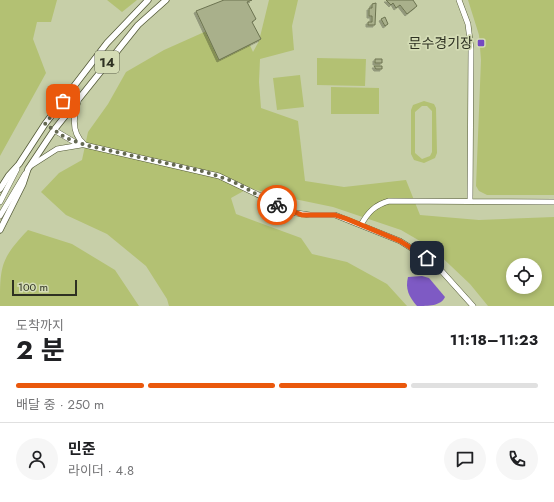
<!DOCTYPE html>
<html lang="ko">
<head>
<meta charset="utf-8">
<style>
	body { margin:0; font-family:Jost,"Noto Sans KR",sans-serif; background:#f6f6f6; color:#202124; height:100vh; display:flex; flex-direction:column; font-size:15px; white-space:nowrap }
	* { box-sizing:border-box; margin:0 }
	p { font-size:13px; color:#757577 }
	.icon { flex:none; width:22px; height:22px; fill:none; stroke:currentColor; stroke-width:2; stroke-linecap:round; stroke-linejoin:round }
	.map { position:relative; height:306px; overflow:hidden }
	.side { display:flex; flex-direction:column; background:#fff; flex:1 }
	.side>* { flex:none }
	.tools { position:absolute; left:506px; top:258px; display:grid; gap:8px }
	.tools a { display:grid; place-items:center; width:36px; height:36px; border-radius:50%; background:#fff; box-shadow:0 2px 6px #0003; font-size:20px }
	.scale { position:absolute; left:12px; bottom:10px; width:65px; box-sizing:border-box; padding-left:4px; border:2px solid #2e3122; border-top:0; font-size:11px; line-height:14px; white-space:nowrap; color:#2e3122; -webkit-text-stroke:3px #d4dcb5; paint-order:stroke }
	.pin { position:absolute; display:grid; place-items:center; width:34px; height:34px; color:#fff; margin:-17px; border-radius:8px; box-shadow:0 2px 6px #0006 }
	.courier { position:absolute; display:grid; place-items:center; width:40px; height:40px; margin:-20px; border:3px solid #ea580c; border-radius:50%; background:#fff; color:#222; box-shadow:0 1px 5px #0007 }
	.head em { font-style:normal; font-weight:700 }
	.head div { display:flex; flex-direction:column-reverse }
	.head { display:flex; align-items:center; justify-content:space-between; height:68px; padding:0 16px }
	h1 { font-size:26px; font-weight:700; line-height:30px }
	.bar { display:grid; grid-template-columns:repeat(4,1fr); gap:6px 4px; align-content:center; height:48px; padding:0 16px }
	.bar i { height:5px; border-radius:3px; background:#e0e0e0 }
	.bar .selected { background:#ea580c }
	.bar p { grid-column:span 4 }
	.line { display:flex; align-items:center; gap:10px; padding:0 16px; border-top:1px solid #e0e0e0 }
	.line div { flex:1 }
	.round { display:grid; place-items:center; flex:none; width:42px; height:42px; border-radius:21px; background:#f6f6f6 }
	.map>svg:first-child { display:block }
</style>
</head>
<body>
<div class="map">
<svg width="554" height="306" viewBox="0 0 554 306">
	<defs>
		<filter id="shadow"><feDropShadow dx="-2" dy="2" stdDeviation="0" flood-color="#0004"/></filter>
	</defs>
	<rect width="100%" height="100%" fill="#c7cfa8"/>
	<!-- green -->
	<path fill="#b3c173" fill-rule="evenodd" d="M0 0H57L51 22H37L33 39 46 73 0 156Z
		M107 0H137L122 12Z
		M269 0H298L292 26 294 50 260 59 259 82 261 108 298 121 305 181 344 187 406 180 420 215 479 220 554 217V306H488L470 284 432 248 401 230 333 207 280 196 249 188 231 198 236 214 301 238 312 254 347 262 387 284 407 306H169L167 299 146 266 107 234 66 215 41 192 59 173 82 160 88 132 108 104 126 72 164 50 220 25 240 23 253 52 259 41ZM513 265H535V287H513Z
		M468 0H554V195H487L479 191 476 186 481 60 479 35Z
		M317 58 366 59 365 86 317 85Z
		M300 75 304 107 277 110 273 78Z
		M331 87 379 88V114H331Z
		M424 101 434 104 436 108 437 153 435 158 424 163 414 160 411 154V110L413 105ZM422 106H427L432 111V152L430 156 422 159 415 153V112Z
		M28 230 72 244 115 270 139 306H0C0 267 0 259 28 230Z"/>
	<!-- water -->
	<path fill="#7e5ac4" d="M422 276 429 278 445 297C441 306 428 306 417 306 409 297 405 289 408 277Z"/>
	<!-- building -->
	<path fill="#a9b08b" stroke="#6c7350" filter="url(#shadow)" d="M224 0H252L247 2 256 19 252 22 261 39 219 60 196 11Z
		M386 0H413L417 6 407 14 400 5 396 8 393 3 391 5Z
		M376 3 375 25H368V22H372V16H369V8H372V4Z
		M385 17 388 24 385 26 381 19Z
		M375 59H382V63H375Z
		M374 66H382V69H376Z"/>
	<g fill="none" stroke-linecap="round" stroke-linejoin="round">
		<!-- secondary casing -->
		<g stroke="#525836" stroke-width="6">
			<path id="secondary" d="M459 0 468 24 471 49 470 201
				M78 102C73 117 71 133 84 144
				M54 130 76 143 219 176 296 213 310 215H335L400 241 427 258 438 267 473 306
				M32 165 57 149 81 145
				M0 202 17 169
				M0 216 25 174
				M361 225C368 212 375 205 389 201L554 202"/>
		</g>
		<!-- primary casing -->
		<g stroke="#525836" stroke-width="7">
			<path id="primary" d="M0 189 9 175 19 164 45 124 107 43 148 0
				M0 230 23 184 28 169 54 130 138 25 166 0"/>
		</g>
		<!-- secondary -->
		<use href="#secondary" stroke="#fff" stroke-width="5"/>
		<!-- primary -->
		<use href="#primary" stroke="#fff" stroke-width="5.5"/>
	</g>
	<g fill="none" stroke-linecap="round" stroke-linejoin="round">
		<!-- done -->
		<path stroke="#646851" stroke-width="4" stroke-dasharray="0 7.2" d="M63 101 45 124 66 138 85 145 206 172 232 181 277 205"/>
		<!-- route -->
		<path stroke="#ea580c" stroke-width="5" d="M277 205 302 215H335L347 219 400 241 427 258"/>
	</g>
	<!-- markers -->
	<rect fill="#7549c1" stroke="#d4dcb5" stroke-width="1.5" x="477" y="39" width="8" height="8" rx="2"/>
	<g text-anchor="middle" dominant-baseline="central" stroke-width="3.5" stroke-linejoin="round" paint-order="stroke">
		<!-- shield labels -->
		<rect fill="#d4dcb5" stroke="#60644e" stroke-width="1" x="95" y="51" width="24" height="22" rx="3"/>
		<g font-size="13" font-weight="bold" fill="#2e3122">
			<text x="107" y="62">14</text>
		</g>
		<!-- poi labels -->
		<g font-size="14" fill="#2e3122" stroke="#d4dcb5" text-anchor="end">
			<text x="473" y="43">문수경기장</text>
		</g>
	</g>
</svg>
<div class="tools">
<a><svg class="icon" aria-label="locate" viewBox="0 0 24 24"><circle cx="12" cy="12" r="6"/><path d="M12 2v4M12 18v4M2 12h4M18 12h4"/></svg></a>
</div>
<div class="scale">100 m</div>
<div class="pin" style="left:63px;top:101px;background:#ea580c"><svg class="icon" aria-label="bag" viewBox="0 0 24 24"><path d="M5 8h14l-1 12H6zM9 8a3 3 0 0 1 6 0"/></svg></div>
<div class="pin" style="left:427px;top:258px;background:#1f2937"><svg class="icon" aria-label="home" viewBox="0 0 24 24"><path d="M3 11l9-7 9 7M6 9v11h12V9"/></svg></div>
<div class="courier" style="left:277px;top:205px"><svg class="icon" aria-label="bike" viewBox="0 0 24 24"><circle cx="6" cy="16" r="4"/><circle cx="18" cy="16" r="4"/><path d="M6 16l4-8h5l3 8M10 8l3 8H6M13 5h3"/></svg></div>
</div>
<section class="side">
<div class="head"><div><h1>2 분</h1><p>도착까지</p></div><em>11:18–11:23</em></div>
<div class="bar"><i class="selected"></i><i class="selected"></i><i class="selected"></i><i></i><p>배달 중 · 250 m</p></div>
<div class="line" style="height:72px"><a class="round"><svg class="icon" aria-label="person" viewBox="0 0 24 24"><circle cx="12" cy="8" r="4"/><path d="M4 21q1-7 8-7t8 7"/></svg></a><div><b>민준</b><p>라이더 · 4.8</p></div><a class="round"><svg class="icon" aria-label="chat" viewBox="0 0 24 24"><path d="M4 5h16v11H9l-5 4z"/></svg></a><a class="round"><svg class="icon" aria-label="phone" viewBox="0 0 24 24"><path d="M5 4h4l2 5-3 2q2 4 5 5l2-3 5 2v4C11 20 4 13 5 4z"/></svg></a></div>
</section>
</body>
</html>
